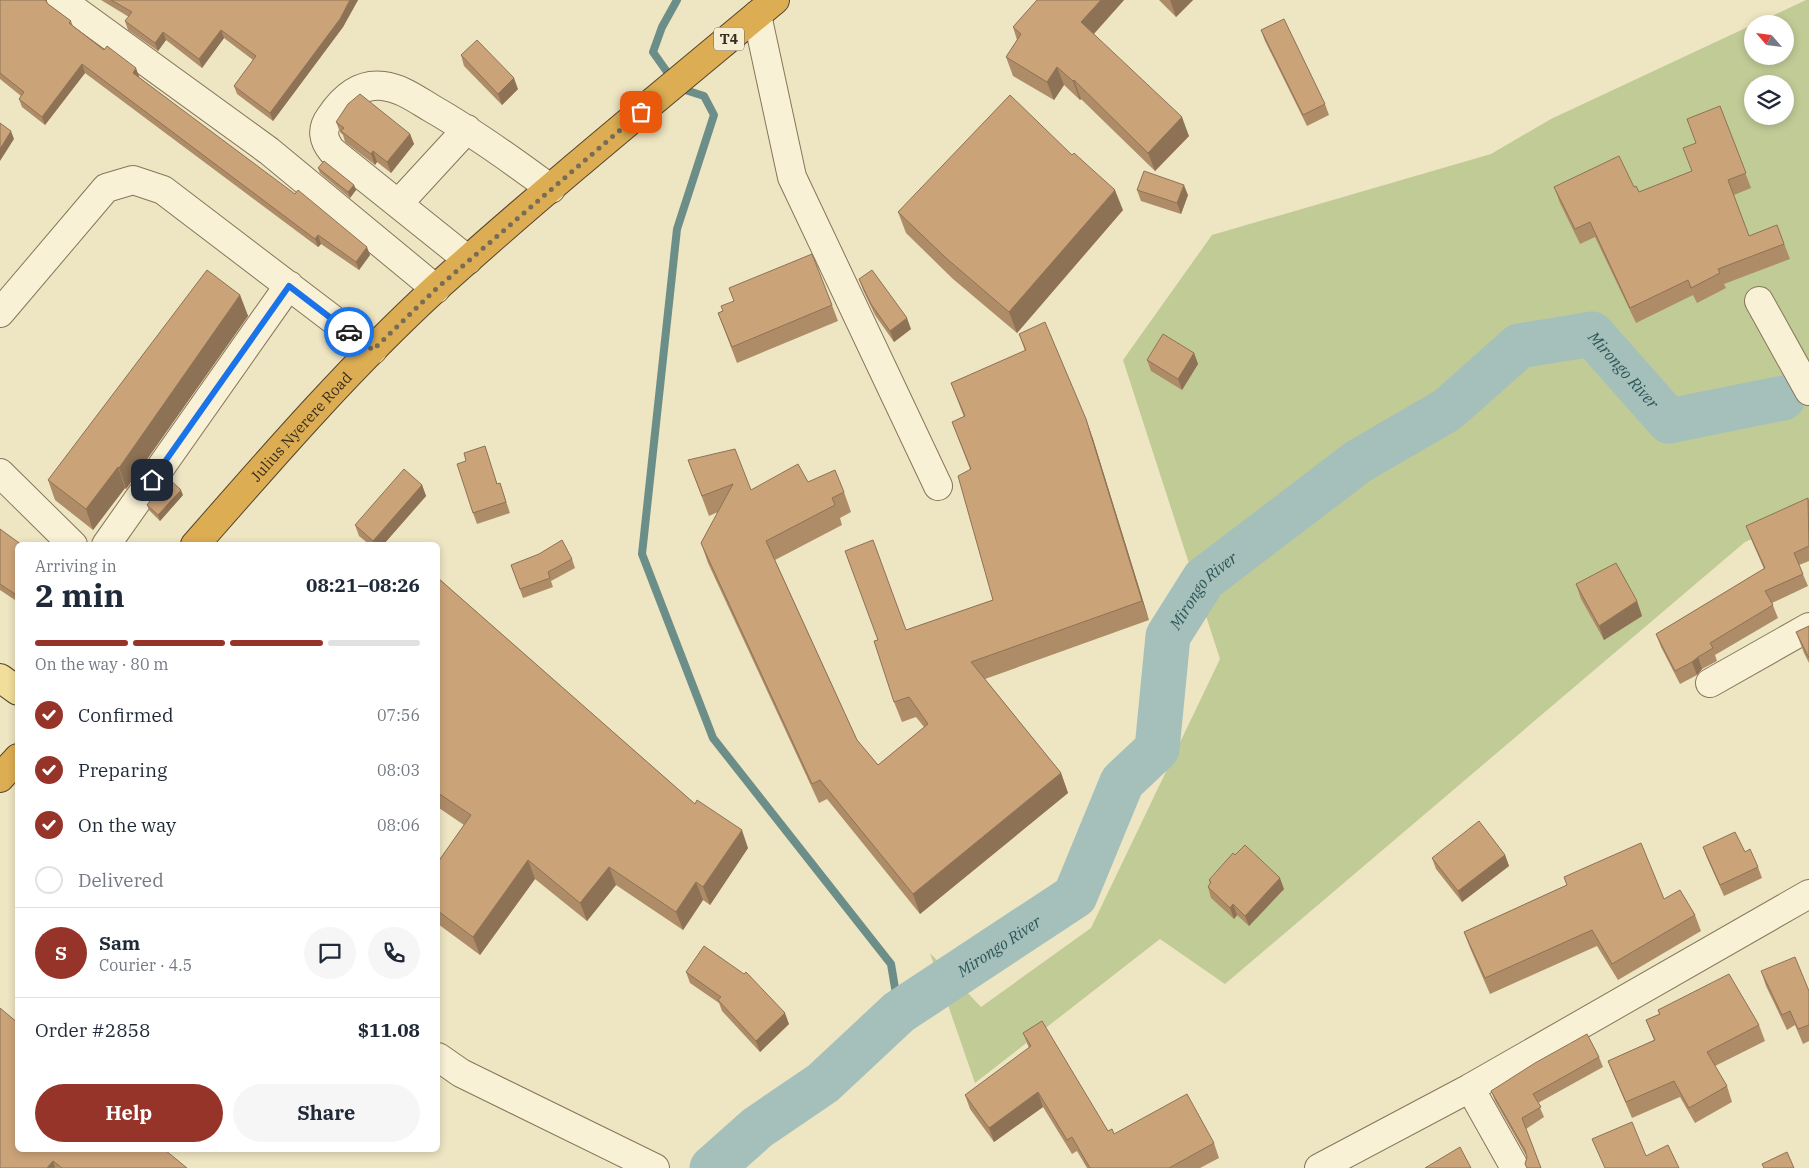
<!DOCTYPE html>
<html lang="en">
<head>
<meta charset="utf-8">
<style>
	body { margin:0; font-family:"IBM Plex Serif",serif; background:#f6f6f7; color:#1f2937; height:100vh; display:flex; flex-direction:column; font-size:19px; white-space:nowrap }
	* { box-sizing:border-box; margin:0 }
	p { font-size:16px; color:#747a83 }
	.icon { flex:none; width:28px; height:28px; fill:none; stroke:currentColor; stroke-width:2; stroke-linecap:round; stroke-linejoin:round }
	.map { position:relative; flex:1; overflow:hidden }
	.drawer { position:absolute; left:15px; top:542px; width:425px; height:610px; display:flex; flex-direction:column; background:#fff; border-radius:8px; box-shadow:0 2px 8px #0003 }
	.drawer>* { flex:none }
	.needle { width:32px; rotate:298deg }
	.controls { position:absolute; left:1744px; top:15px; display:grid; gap:10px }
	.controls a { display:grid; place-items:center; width:50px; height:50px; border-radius:50%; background:#fff; box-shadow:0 2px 8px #0003; font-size:25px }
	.pin { position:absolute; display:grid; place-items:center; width:42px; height:42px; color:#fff; margin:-21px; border-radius:10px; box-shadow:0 2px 8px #0006 }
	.courier { position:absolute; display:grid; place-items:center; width:50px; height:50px; margin:-25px; border:4px solid #1a73e8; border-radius:50%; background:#fff; color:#222; box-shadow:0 1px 6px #0007 }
	.summary em { font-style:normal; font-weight:700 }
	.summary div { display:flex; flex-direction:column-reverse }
	.summary { display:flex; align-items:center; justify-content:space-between; height:85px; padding:0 20px }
	h1 { font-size:32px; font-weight:700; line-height:38px }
	.bar { display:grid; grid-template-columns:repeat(4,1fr); gap:8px 5px; align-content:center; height:60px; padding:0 20px }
	.bar i { height:6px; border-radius:4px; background:#e0e1e3 }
	.bar .on { background:#96342a }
	.bar p { grid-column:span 4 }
	.line { display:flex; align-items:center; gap:12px; padding:0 20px; border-top:1px solid #e0e1e3 }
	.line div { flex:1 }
	.round { display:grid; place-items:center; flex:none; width:52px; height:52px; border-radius:26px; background:#f6f6f7 }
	ol { padding:0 20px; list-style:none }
	li { display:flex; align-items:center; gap:15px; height:55px }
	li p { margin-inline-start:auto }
	li .icon { padding:5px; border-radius:50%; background:#96342a; color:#fff; stroke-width:4 }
	li:last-child { color:#747a83 }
	li i { width:28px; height:28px; border:2px solid #e0e1e3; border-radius:50% }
	.cta { display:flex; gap:10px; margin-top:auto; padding:10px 20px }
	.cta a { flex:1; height:58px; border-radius:30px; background:#96342a; color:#fff; font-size:20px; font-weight:700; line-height:58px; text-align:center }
	.cta a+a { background:#f6f6f7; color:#1f2937 }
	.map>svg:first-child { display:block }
</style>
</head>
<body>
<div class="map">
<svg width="1809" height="1168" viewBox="0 0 1809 1168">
	<rect width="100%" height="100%" fill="#eee5c2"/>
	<!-- green -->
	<path fill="#c0cb96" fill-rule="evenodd" d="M1806 0H1809V513L1745 542 1225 984 1160 939 975 1083 930 953 981 1007 1091 928 1220 659 1123 360 1212 235 1491 154 1551 119 1752 25V56H1785V24H1755ZM1752 84H1785V116H1752Z"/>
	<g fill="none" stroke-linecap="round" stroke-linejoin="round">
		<!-- stream -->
		<path stroke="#6c8e89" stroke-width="8" d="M672 79 653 52 662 27 677 0
			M679 88 704 96 714 115 677 229 642 554 713 738 891 964 899 1012"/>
		<!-- river -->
		<path stroke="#a5c0bb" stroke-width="45" id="s1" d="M712 1168 757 1128 823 1083 899 1012 1075 896 1122 782 1157 749 1168 636 1204 579 1359 461 1447 410 1519 346 1592 334 1669 421 1783 398"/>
		<!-- minor casing -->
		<g stroke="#87765a" stroke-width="30">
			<path id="minor" d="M61 0 269 151 436 289
				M757 15 792 177 938 486
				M398 204 467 129
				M468 260 332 151C323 140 321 129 330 117 342 99 359 83 383 86 401 88 416 99 431 108 473 132 512 160 551 189
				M1759 301 1809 391
				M0 313 106 188 133 180 163 190 373 350
				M0 473 73 545
				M106 545 289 285
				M1710 683 1809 627
				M438 1057 461 1073 655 1168
				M1470 1088 1515 1168
				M1319 1168 1470 1088 1809 894"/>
		</g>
		<!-- major casing -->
		<g stroke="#55442e" stroke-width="30">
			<path id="major" d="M0 678 18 691"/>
		</g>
		<!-- highway casing -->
		<g stroke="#55442e" stroke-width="30">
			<g id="highway">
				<path id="s2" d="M195 545C272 457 349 368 436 288 546 189 661 95 775 0"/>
				<path d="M0 778 18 758"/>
			</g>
		</g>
		<!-- minor -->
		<use href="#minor" stroke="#f8f1d6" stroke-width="28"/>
		<!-- major -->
		<use href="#major" stroke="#f1de9a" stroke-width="28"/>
		<!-- highway -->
		<use href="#highway" stroke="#dcad53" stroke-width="28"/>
	</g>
	<!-- wall -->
	<path fill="#af8c68" d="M0 0 48 4 71 21 73 26 139 76V77L370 255 359 270 321 244 318 247 85 73 45 125 22 107 19 99 21 96 0 79Z
		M101 0H358L343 27 273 121 237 94 234 86 253 60 224 38 202 68 166 40 158 51 128 30 125 21 129 17Z
		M1037 0H1124L1094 34 1189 136 1155 171 1081 99 1080 100 1064 85 1054 100 1013 76 1006 57 1017 40 1013 27Z
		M1159 0H1193L1176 17Z
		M1261 30 1325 104 1329 115 1307 126 1265 41Z
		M461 55 518 89 502 105 464 66Z
		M1720 106 1751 188 1734 195 1749 236 1777 225 1790 259 1724 284 1726 288 1697 303 1693 295 1636 323 1595 237 1580 244 1560 203 1554 187H1634L1639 192 1692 171 1695 143Z
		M336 122 410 134 414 144 391 173 377 162 375 165 345 142 343 135 340 132Z
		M318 168 354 185 356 190 350 198 320 173Z
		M1137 190 1188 195 1181 214 1141 201Z
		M1123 210 1017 333 953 279 906 233 898 212Z
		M859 279 911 329 894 342 875 315 863 290Z
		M729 288 832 305 838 321 737 363 718 313 723 311 734 301Z
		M240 295 248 316 126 489 125 488 93 530 55 500 48 480Z
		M1019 334 1086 419 1093 439 1149 620 985 679 1061 773 1068 793 920 914 827 799 819 803 708 563 701 543 718 512 709 516 688 460 751 490 808 482 844 492 851 512 840 518 842 525 775 560 857 740 878 765 924 727 916 717 902 722 894 702 906 630 993 600 970 469 952 422 964 417 951 383 1025 351Z
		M1194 353 1198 364 1182 390 1151 371 1147 360Z
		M485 446 497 484 500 483 510 513 477 524 473 513 466 461Z
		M422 485 426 496 383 545H370L359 536 355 525Z
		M183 495 160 521 149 510 147 505Z
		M1809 499V561L1799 565 1808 586 1772 603 1778 618 1715 655 1717 661 1702 669 1697 675 1680 684 1661 647 1656 634 1764 569 1751 539 1746 526Z
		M0 529 18 545V602L0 590Z
		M572 559 575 568 551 581 553 587 523 598 511 565Z
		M438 578 695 804 748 848 710 905 703 900 683 930 616 885 587 921 535 879 480 955 438 924V862L464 825 439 808 438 811Z
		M1576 584 1637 601 1642 616 1604 640 1581 599Z
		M1809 626V663L1804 653 1796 632Z
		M1703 847 1745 852 1758 867 1762 878 1724 896 1707 858Z
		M1235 855 1284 889 1249 926 1237 915 1234 919 1211 898 1208 887 1210 884 1209 880Z
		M1505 855 1509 866 1462 902 1436 869 1432 858Z
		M1564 877 1664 899 1695 915 1701 931 1618 980 1597 946 1490 994 1470 948 1464 932 1567 885Z
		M1761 971 1809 991V1041L1803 1044 1795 1025 1787 1030 1766 986Z
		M686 972 744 974 789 1024 760 1052 722 1011 719 1003 690 983Z
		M1658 1010 1759 1025 1765 1041 1715 1066 1727 1086 1732 1102 1695 1123 1680 1097 1632 1118 1614 1076 1608 1061 1654 1040 1646 1020 1659 1014Z
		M1023 1033 1108 1131 1114 1134 1214 1143 1219 1158 1200 1168H1087L1077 1151 1072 1154 1043 1107 994 1142 970 1109 965 1095 1029 1048Z
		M1599 1057 1603 1067 1538 1103 1544 1117 1526 1129 1541 1168H1527L1525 1164 1527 1157 1495 1101 1491 1091Z
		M18 1150 187 1168H0Z"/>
	<!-- shaded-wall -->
	<path fill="#8e7255" d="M350 0H358L343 27 273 121 270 113Z
		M1101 0H1124L1088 40 1081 22Z
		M1170 0H1193L1176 17Z
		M221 30 224 38 202 68 199 59Z
		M163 32 166 40 158 51 155 43Z
		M82 64 85 73 45 125 42 117Z
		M1057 67 1064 85 1054 100 1047 82Z
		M136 68 139 76 136 81 133 73Z
		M514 78 518 89 502 105 498 94Z
		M1074 80 1081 99 1080 100 1073 81Z
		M1182 117 1189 136 1155 171 1148 153Z
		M11 131 14 139 0 161V149Z
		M410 134 414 144 391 173 387 162Z
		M373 151 377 162 375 165 371 154Z
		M354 185 356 190 350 198 348 192Z
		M1184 185 1188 195 1181 214 1177 203Z
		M1115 190 1123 210 1017 333 1009 312Z
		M318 235 321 244 318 247 315 239Z
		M367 247 370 255 359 270 356 262Z
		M240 295 248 316 126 489 119 468Z
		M907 318 911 329 894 342 890 331Z
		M1194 353 1198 364 1182 390 1178 379Z
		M1086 419 1093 439 1149 620 1142 601Z
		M118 467 125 488 93 530 86 509Z
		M422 485 426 496 383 545H375L373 541Z
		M181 490 183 495 160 521 158 515Z
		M1637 601 1642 616 1604 640 1599 626Z
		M1698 657 1702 669 1697 675 1692 662Z
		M1061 773 1068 793 920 914 913 894Z
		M742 830 748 848 710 905 703 887Z
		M1505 855 1509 866 1462 902 1458 891Z
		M528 860 535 879 480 955 473 937Z
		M609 867 616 885 587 921 580 903Z
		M1280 878 1284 889 1249 926 1245 916Z
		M696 882 703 900 683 930 676 912Z
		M1233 904 1237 915 1234 919 1230 908Z
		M785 1013 789 1024 760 1052 756 1041Z
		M1038 1092 1043 1107 994 1142 989 1128Z
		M53 1161 55 1168H47Z"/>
	<!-- building -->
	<path fill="#cba379" stroke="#8e7255" d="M0 0H45L48 4 71 21 69 23 104 50 107 46 136 68 133 73 295 194 298 190 367 247 356 262 318 235 315 239 82 64 42 117 19 99 24 92 0 73Z
		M111 0H350L340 19 270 113 234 86 256 56 221 30 199 59 163 32 155 43 125 21 132 12Z
		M1037 0H1101L1081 22 1182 117 1148 153 1074 80 1073 81 1057 67 1047 82 1006 57 1021 34 1013 27Z
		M1284 19 1325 104 1303 115 1261 30Z
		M477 40 514 78 498 94 461 55Z
		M360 94 410 134 387 162 373 151 371 154 341 131 344 128 336 122 348 104Z
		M1010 95 1072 155 1074 153 1115 190 1009 312 946 258 898 212Z
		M1720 106 1746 173 1728 180 1749 236 1777 225 1784 244 1718 269 1720 273 1691 288 1688 280 1630 308 1590 222 1575 229 1554 187 1619 156 1634 187 1636 186 1639 192 1692 171 1683 148 1696 143 1687 119Z
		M0 123 11 131 0 149Z
		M324 161 354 185 348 192 318 168Z
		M1144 171 1184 185 1177 203 1137 190Z
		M812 254 832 305 732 347 718 313 723 311 721 306 734 301 729 288Z
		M207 270 240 295 119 468 118 467 86 509 48 480Z
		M872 270 907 318 890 331 871 304 859 279Z
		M1045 322 1086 419 1142 601 971 662 1061 773 913 894 820 780 812 784 701 543 733 484 702 496 688 460 735 449 751 490 798 464 808 482 835 470 844 492 832 498 835 505 766 541 857 740 878 765 928 724 909 697 894 702 874 641 878 640 845 551 873 540 906 630 993 600 958 476 971 469 952 422 965 416 951 383 1026 350 1019 334Z
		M1163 334 1194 353 1178 379 1147 360Z
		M485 446 497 484 500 483 506 502 473 513 457 464 466 461 464 453Z
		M404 469 422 485 373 541 355 525Z
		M167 477 181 490 158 515 147 505Z
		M1808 498 1809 546 1794 553 1803 574 1765 591 1773 605 1710 643 1713 648 1698 657 1692 662 1675 671 1656 634 1765 568 1746 526Z
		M0 529 22 545H18V596L0 584Z
		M562 540 572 559 548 572 550 578 520 589 511 565 539 554Z
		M1616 563 1637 601 1599 626 1576 584Z
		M438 578 695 804 697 800 742 830 703 887 696 882 676 912 609 867 580 903 528 860 473 937 438 911V862L471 815 438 793Z
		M1809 626V658L1796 632Z
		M1479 821 1505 855 1458 891 1432 858Z
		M1735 832 1745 852 1750 849 1758 867 1720 885 1703 847Z
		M1641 843 1664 899 1680 890 1695 915 1612 964 1592 930 1485 978 1464 932 1567 885 1564 877Z
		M1245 845 1280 878 1245 916 1233 904 1230 908 1208 887 1211 882 1209 880 1233 853 1235 855Z
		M704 946 744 974 746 972 785 1013 756 1041 718 1000 721 997 686 972Z
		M1795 957 1809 991V1025L1798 1029 1790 1011 1782 1015 1761 971Z
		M1729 974 1759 1025 1707 1052 1727 1086 1689 1108 1674 1081 1626 1102 1608 1061 1655 1040 1646 1020 1660 1014 1658 1010Z
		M0 1008 18 1023V1150H165L187 1168H62L53 1161 47 1168H0Z
		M1042 1021 1108 1131 1112 1129 1114 1134 1187 1094 1214 1143 1169 1168H1090L1072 1137 1067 1140 1038 1092 989 1128 965 1095 1031 1046 1023 1033Z
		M1587 1034 1599 1057 1533 1094 1541 1107 1522 1118 1541 1168H1527L1525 1164 1527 1157 1525 1150 1491 1091 1535 1063Z
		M1632 1122 1646 1156 1668 1145 1679 1168H1605L1592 1139Z
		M1460 1147 1471 1168H1425Z
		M1787 1152 1794 1168H1764L1762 1164Z"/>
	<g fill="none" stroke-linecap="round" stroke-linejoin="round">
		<!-- done -->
		<path stroke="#776d57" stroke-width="5" stroke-dasharray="0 9" d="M349 332 373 350 436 289 641 112"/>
		<!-- route -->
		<path stroke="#1a73e8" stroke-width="6" d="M152 480 289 286 349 332"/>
	</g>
	<g text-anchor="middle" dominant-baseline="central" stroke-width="5" stroke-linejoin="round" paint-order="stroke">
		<!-- shield labels -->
		<rect fill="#f5eed2" stroke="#706654" stroke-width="1" x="714" y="27.5" width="30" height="23" rx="4"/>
		<g font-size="14" font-weight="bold" fill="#372c1e">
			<text x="729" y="39">T4</text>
		</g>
		<!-- street labels -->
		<g font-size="15" fill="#372c1e" stroke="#f5eed2">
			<text stroke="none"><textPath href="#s2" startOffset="159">Julius Nyerere Road</textPath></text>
		</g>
		<!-- water labels -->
		<g font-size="16" font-style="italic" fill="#2d5657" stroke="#f5eed2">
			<text stroke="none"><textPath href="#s1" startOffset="1322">Mirongo River</textPath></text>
			<text stroke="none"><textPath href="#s1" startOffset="798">Mirongo River</textPath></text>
			<text stroke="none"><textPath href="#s1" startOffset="364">Mirongo River</textPath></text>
		</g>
	</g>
</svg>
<div class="controls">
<a><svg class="needle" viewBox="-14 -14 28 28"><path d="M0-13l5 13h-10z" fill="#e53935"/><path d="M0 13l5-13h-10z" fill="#747a83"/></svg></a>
<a><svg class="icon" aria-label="layers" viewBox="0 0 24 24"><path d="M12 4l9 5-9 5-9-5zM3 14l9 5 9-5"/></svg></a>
</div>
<div class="pin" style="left:641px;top:112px;background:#ea580c"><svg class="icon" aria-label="bag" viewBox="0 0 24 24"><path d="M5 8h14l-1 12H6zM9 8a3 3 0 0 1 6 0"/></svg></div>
<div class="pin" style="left:152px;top:480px;background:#1f2937"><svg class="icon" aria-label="home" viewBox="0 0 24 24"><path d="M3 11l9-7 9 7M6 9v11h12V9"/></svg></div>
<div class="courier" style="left:349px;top:332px"><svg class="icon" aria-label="car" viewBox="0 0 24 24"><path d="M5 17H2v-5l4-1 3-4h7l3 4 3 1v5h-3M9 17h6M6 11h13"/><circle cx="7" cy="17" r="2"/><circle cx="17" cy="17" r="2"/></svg></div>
<section class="drawer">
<div class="summary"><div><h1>2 min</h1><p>Arriving in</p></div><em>08:21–08:26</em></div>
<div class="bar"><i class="on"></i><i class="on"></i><i class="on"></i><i></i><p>On the way · 80 m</p></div>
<ol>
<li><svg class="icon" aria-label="check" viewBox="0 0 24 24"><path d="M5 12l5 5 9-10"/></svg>Confirmed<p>07:56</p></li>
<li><svg class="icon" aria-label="check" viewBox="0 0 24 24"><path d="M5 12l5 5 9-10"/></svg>Preparing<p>08:03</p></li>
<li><svg class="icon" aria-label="check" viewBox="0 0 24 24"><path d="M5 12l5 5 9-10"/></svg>On the way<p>08:06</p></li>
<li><i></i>Delivered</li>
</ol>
<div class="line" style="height:90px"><b class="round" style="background:#96342a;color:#fff">S</b><div><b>Sam</b><p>Courier · 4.5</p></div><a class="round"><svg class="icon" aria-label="chat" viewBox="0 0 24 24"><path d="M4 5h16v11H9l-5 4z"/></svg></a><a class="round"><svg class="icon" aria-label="phone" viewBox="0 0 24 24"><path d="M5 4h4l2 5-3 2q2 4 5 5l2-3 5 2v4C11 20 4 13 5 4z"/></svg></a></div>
<div class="line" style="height:65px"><div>Order #2858</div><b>$11.08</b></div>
<div class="cta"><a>Help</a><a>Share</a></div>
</section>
</div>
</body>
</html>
